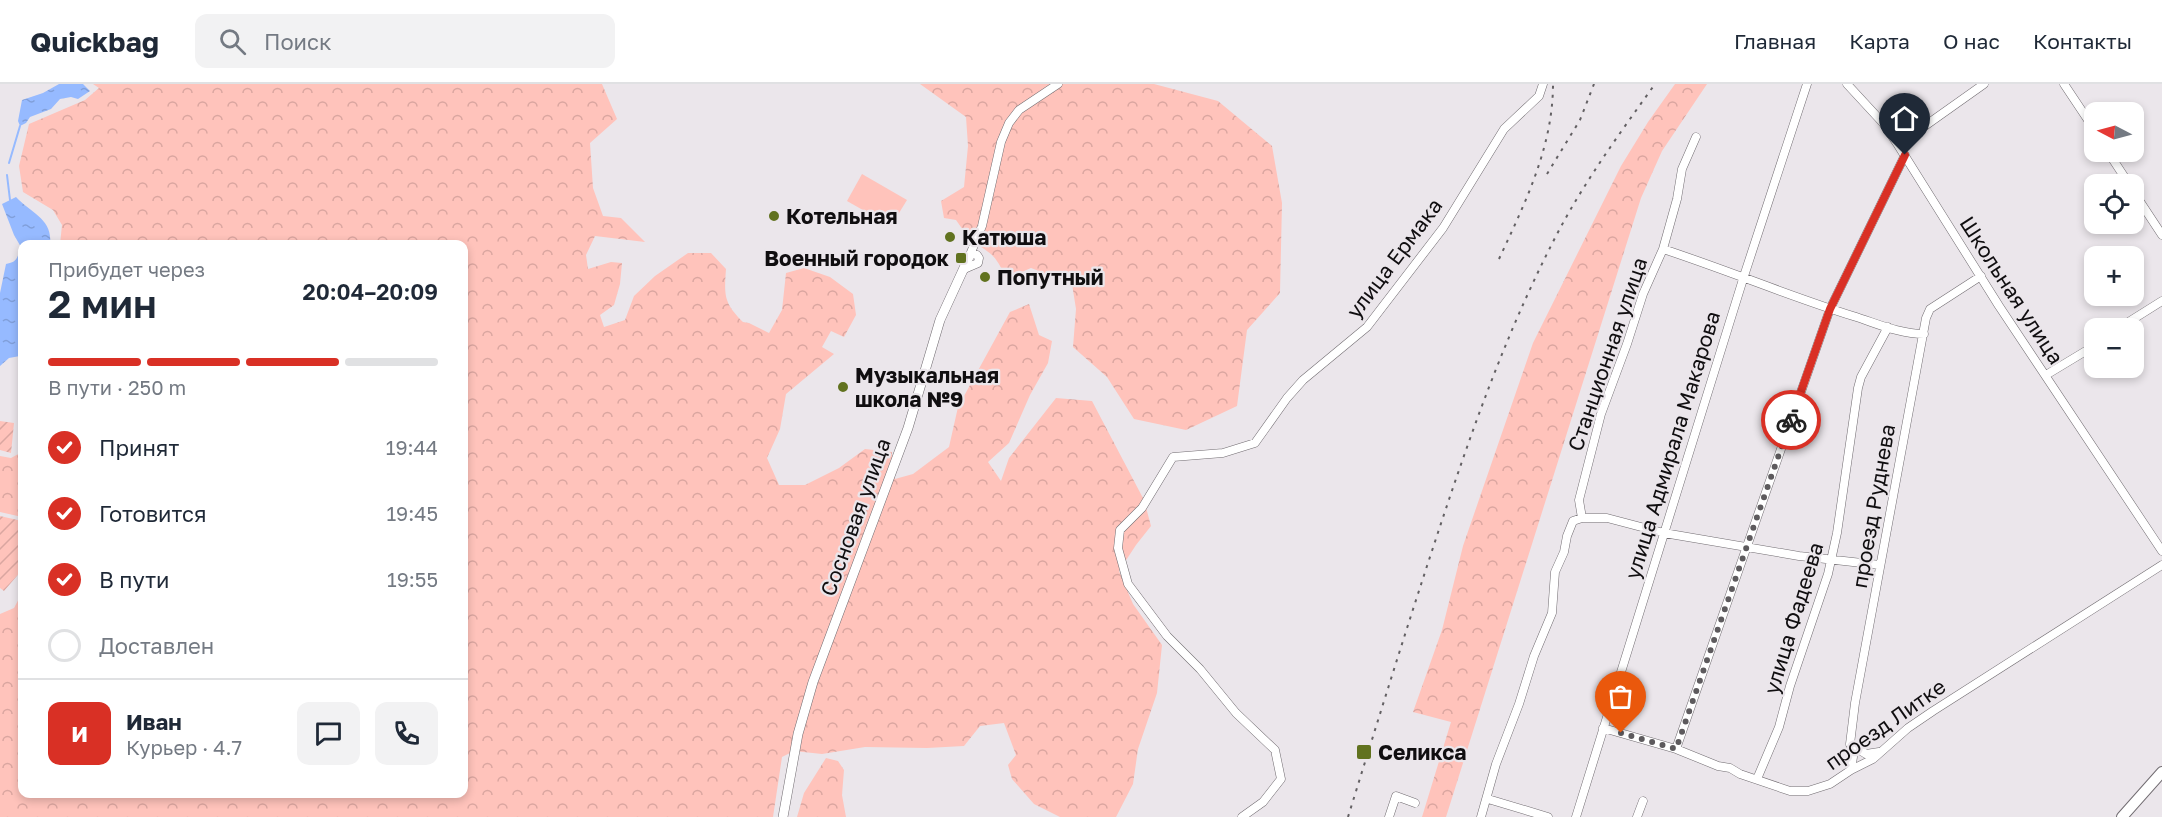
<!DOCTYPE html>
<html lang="ru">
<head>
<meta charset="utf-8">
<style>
	body { margin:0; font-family:"Golos Text",sans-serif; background:#f2f2f3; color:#1f2937; height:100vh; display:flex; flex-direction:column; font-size:22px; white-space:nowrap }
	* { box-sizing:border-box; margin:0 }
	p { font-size:20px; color:#747a83 }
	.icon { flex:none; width:33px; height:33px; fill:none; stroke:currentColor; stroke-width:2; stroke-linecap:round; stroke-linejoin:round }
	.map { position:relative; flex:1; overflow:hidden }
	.panel { position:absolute; left:18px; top:156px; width:450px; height:558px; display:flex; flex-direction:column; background:#fff; border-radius:12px; box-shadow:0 3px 9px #0003 }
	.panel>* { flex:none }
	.needle { width:39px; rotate:276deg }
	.tools { position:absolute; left:2084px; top:18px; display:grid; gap:12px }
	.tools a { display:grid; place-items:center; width:60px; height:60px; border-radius:12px; background:#fff; box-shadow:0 3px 9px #0003; font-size:30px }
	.pin { position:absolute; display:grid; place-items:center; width:51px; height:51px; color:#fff; margin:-62px -26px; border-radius:50% 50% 50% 0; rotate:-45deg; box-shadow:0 0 6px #0007 }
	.pin .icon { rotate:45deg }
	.courier { position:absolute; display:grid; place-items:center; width:60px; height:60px; margin:-30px; border:4px solid #d93025; border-radius:50%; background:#fff; color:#222; box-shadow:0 2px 8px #0007 }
	.head em { font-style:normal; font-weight:600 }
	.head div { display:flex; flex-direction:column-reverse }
	.head { display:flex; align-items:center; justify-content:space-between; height:102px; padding:0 30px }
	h1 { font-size:39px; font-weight:600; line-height:45px }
	.bar { display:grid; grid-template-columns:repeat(4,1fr); gap:9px 6px; align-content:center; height:72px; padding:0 30px }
	.bar i { height:8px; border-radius:4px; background:#e0e1e3 }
	.bar .on { background:#d93025 }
	.bar p { grid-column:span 4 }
	.line { display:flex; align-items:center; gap:15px; padding:0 30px; border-top:2px solid #e0e1e3 }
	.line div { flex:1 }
	.round { display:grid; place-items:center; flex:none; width:63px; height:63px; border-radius:12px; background:#f2f2f3 }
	ol { padding:0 30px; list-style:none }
	li { display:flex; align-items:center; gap:18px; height:66px }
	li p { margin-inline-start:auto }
	li .icon { padding:6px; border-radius:50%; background:#d93025; color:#fff; stroke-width:4 }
	li:last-child { color:#747a83 }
	li i { width:33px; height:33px; border:3px solid #e0e1e3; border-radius:50% }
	header { display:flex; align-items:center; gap:36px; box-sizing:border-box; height:84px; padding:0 30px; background:#fff; border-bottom:2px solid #e0e1e3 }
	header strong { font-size:28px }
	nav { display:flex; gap:33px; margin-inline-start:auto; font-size:21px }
	.search { width:420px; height:54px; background:#f2f2f3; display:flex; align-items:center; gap:15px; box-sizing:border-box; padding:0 21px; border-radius:12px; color:#747a83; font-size:22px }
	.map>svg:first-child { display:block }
</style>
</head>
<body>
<header>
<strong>Quickbag</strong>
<div class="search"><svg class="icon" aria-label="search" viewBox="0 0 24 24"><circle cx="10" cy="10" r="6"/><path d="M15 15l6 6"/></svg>Поиск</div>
<nav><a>Главная</a><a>Карта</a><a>О нас</a><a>Контакты</a></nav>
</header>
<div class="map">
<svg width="2162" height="733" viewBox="0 0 2162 733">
	<defs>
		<pattern id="forest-crowns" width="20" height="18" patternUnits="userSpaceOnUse" patternTransform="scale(1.5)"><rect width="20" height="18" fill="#ffc3bb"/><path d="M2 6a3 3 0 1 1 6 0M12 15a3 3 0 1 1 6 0" fill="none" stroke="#daa6a0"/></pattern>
		<pattern id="garden-furrows" width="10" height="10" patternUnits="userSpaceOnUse" patternTransform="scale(1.5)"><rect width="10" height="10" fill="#ffc3bb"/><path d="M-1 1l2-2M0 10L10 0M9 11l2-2" fill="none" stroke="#daa6a0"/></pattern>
		<pattern id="water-ripples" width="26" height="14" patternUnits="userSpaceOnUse" patternTransform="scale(1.5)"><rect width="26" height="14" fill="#96baff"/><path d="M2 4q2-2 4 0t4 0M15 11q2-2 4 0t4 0" fill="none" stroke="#809fda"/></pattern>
	</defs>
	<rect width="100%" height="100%" fill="#ebe6eb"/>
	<!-- forest -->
	<path fill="url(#forest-crowns)" d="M93 0H602L617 35 590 59 593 104 603 132 621 134 645 158 595 152 586 171 588 185 611 178 622 179 620 200 614 221 600 231 604 243 625 236 634 212 655 192 688 169H711L726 185C724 212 724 219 743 238L749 239 769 249 782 226 786 189 804 184 830 193 853 210 856 231 844 253 831 247 822 263 834 270 786 310 780 345 767 374 779 401H805L839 384 865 365 892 368V383L895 395 913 390 949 363 958 323 1010 228 1029 220 1039 251 1052 257 1048 279 1030 311 1009 359 988 378 1001 397 1009 374 1056 314 1092 317 1144 416 1151 442 1136 461 1119 487 1133 520 1162 561 1157 609 1138 665 1133 700 1116 733H1060L1034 720 1012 695 1008 681 1016 671 1004 639 980 642 964 662 927 664 865 663 822 670 794 667 782 673 773 733H0V530L14 524 22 509V710H464V160H60L62 141 53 126 23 108 19 82 29 40 85 16 99 4Z
		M920 0H1154L1218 17 1272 62 1282 119 1280 209 1247 246 1237 322 1186 346 1134 335 1107 293 1073 263 1076 225 1072 200 1031 184 1006 195C996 169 988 167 965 154L963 146 956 136 944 134 941 117 964 103 968 62 966 33Z
		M1675 0H1707L1662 67 1641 114 1446 733H1422L1451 638 1413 628 1442 546 1463 462 1533 259 1621 82 1648 38Z
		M22 368V433L0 428V372L11 374Z
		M826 674 838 677 844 686 842 711 846 733H797L804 709Z"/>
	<!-- park -->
	<path fill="#ffc3bb" d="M862 90 907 116 891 142 847 117Z"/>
	<!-- garden -->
	<path fill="url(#garden-furrows)" d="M0 337 14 339 11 369 0 366Z
		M0 432 22 437V486L4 507 0 504Z"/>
	<!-- water -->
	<path fill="url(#water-ripples)" d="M59 0H83L90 7 78 15 71 13 60 15 51 25 30 33 26 39 20 42 18 37 22 16 43 9Z
		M16 113C31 129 53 135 50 160H22V257L20 259V272L9 274 0 282V209L6 180C18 178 17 173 21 163L14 151 2 120Z"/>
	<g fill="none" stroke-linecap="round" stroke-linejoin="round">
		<!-- stream -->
		<path stroke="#96baff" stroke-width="2" d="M9 79 20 42
			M7 91 10 116"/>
		<!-- minor casing -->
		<g stroke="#716c71" stroke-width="9">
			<path id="minor" d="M1847 0 1883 39 1898 61 1999 222 2162 467
				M2064 0 2094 45
				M1898 61 1984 0
				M2108 68 2129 100
				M2133 107 2162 151
				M1663 165C1727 186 1789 212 1853 232 1876 239 1899 250 1924 250
				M969 173 982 142 1001 58 1009 39 1019 26 1058 0
				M964 185 978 179 979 174 977 171 972 170 969 173
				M2119 244 2162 217
				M2046 291 2094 262
				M1582 434H1607L1664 449 1799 472 1880 481
				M1603 644 1676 665 1718 682 1730 684 1740 690 1790 707H1808L1830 700 1851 686 1873 675 1908 644 1933 627 2162 481
				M1850 660 1866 670 1879 668
				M1676 665 1830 225 1905 71
				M1851 686 1853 673 1850 660 1855 619 1926 234 1930 225 1981 192
				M1757 695 1779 643 1790 602 1828 490 1837 449 1858 304 1861 293 1888 243
				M1488 715 1548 733
				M1242 733 1263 718 1281 695 1275 666 1236 629 1200 585 1167 552 1128 500 1118 464 1120 446 1142 424 1173 373 1223 369 1255 359 1287 314 1303 296 1367 243 1443 144 1504 45 1539 12 1543 0
				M1389 733 1396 712 1415 719
				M1481 733 1496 680 1519 620 1534 572 1552 529 1555 488 1564 468 1567 452 1573 437 1582 434 1579 416 1601 330 1627 260 1643 210 1663 165 1677 115 1682 85 1696 53
				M1576 733 1744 192 1807 0
				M1637 733 1643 717"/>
		</g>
		<!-- tertiary casing -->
		<g stroke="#716c71" stroke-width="10">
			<path id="tertiary" d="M783 733 798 650 813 598 908 344 940 236 969 173"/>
		</g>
		<!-- secondary casing -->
		<g stroke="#716c71" stroke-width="12">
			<path id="secondary" d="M2122 733 2162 688"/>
		</g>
		<!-- minor -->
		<use href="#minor" stroke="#fff" stroke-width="8"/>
		<!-- tertiary -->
		<use href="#tertiary" stroke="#fff" stroke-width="9"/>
		<!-- secondary -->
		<use href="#secondary" stroke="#fff" stroke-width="10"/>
		<!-- rail -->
		<path stroke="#636063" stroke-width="2" stroke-dasharray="3 6" stroke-linecap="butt" d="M1547 90 1580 36 1594 0
			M1499 175C1525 119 1553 63 1553 0
			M1348 733C1374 649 1400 565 1427 482 1464 369 1501 258 1556 152 1584 98 1620 49 1655 0"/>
	</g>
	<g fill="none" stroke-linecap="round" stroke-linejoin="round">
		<!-- done -->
		<path stroke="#5d5a5d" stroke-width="6" stroke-dasharray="0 10.8" d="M1621 649 1676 665 1791 336"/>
		<!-- route -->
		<path stroke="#d93025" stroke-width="8" d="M1791 336 1830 225 1905 71"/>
	</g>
	<!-- markers -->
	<g fill="#61721f" stroke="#ebe6eb" stroke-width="2">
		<circle cx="774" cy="132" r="6"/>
		<circle cx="950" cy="153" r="6"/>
		<rect x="955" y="168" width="12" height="12" rx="3"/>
		<circle cx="985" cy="193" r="6"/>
		<circle cx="843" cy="303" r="6"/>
		<rect x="1356" y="660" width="16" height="16" rx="3"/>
	</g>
	<g text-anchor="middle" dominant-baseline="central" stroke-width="4.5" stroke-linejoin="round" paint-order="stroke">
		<!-- poi labels -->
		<g font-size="21" font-weight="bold" fill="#100e10" stroke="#ebe6eb" text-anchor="start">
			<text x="786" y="132">Котельная</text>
			<text x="962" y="153">Катюша</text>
			<text x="949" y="174" text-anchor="end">Военный городок</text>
			<text x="997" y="193">Попутный</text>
			<text x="855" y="291">Музыкальная<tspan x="855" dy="24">школа №9</tspan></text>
			<text x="1378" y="668">Селикса</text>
		</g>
		<!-- street labels -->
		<g font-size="21" fill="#100e10" stroke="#ebe6eb">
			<text transform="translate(1394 174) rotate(-53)">улица Ермака</text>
			<text transform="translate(2012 206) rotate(57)">Школьная улица</text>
			<text transform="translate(1607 270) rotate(-71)">Станционная улица</text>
			<text transform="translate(1672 361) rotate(-73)">улица Адмирала Макарова</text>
			<text transform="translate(1873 422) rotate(-80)">проезд Руднева</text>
			<text transform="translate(855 433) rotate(-70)">Сосновая улица</text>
			<text transform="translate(1793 534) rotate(-73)">улица Фадеева</text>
			<text transform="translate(1885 640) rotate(-35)">проезд Литке</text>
		</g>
	</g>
</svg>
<div class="tools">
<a><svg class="needle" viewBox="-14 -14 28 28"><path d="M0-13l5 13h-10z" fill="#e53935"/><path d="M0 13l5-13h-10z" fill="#747a83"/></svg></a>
<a><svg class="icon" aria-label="locate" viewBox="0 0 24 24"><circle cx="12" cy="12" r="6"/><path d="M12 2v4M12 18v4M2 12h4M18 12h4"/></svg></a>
<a>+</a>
<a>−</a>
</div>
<div class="pin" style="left:1621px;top:649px;background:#ea580c"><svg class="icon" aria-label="bag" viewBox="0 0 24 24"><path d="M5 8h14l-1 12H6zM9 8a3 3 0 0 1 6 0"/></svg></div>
<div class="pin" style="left:1905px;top:71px;background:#1f2937"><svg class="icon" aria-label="home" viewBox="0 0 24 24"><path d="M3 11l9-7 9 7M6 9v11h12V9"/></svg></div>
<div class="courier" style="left:1791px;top:336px"><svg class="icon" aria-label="bike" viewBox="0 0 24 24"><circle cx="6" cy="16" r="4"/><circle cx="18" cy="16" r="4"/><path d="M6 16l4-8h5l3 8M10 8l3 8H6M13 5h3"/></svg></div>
<section class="panel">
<div class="head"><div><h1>2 мин</h1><p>Прибудет через</p></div><em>20:04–20:09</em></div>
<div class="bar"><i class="on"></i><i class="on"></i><i class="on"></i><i></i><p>В пути · 250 m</p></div>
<ol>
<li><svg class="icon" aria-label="check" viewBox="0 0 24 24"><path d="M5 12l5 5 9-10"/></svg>Принят<p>19:44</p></li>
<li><svg class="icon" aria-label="check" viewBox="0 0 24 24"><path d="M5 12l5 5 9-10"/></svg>Готовится<p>19:45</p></li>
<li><svg class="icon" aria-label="check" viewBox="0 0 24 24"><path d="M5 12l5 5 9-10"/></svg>В пути<p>19:55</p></li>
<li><i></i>Доставлен</li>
</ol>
<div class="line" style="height:108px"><b class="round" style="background:#d93025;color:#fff">И</b><div><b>Иван</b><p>Курьер · 4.7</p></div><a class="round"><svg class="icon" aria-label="chat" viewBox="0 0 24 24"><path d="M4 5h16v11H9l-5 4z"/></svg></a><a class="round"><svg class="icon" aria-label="phone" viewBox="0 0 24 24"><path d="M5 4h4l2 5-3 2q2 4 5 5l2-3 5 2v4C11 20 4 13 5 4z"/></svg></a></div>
</section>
</div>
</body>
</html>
